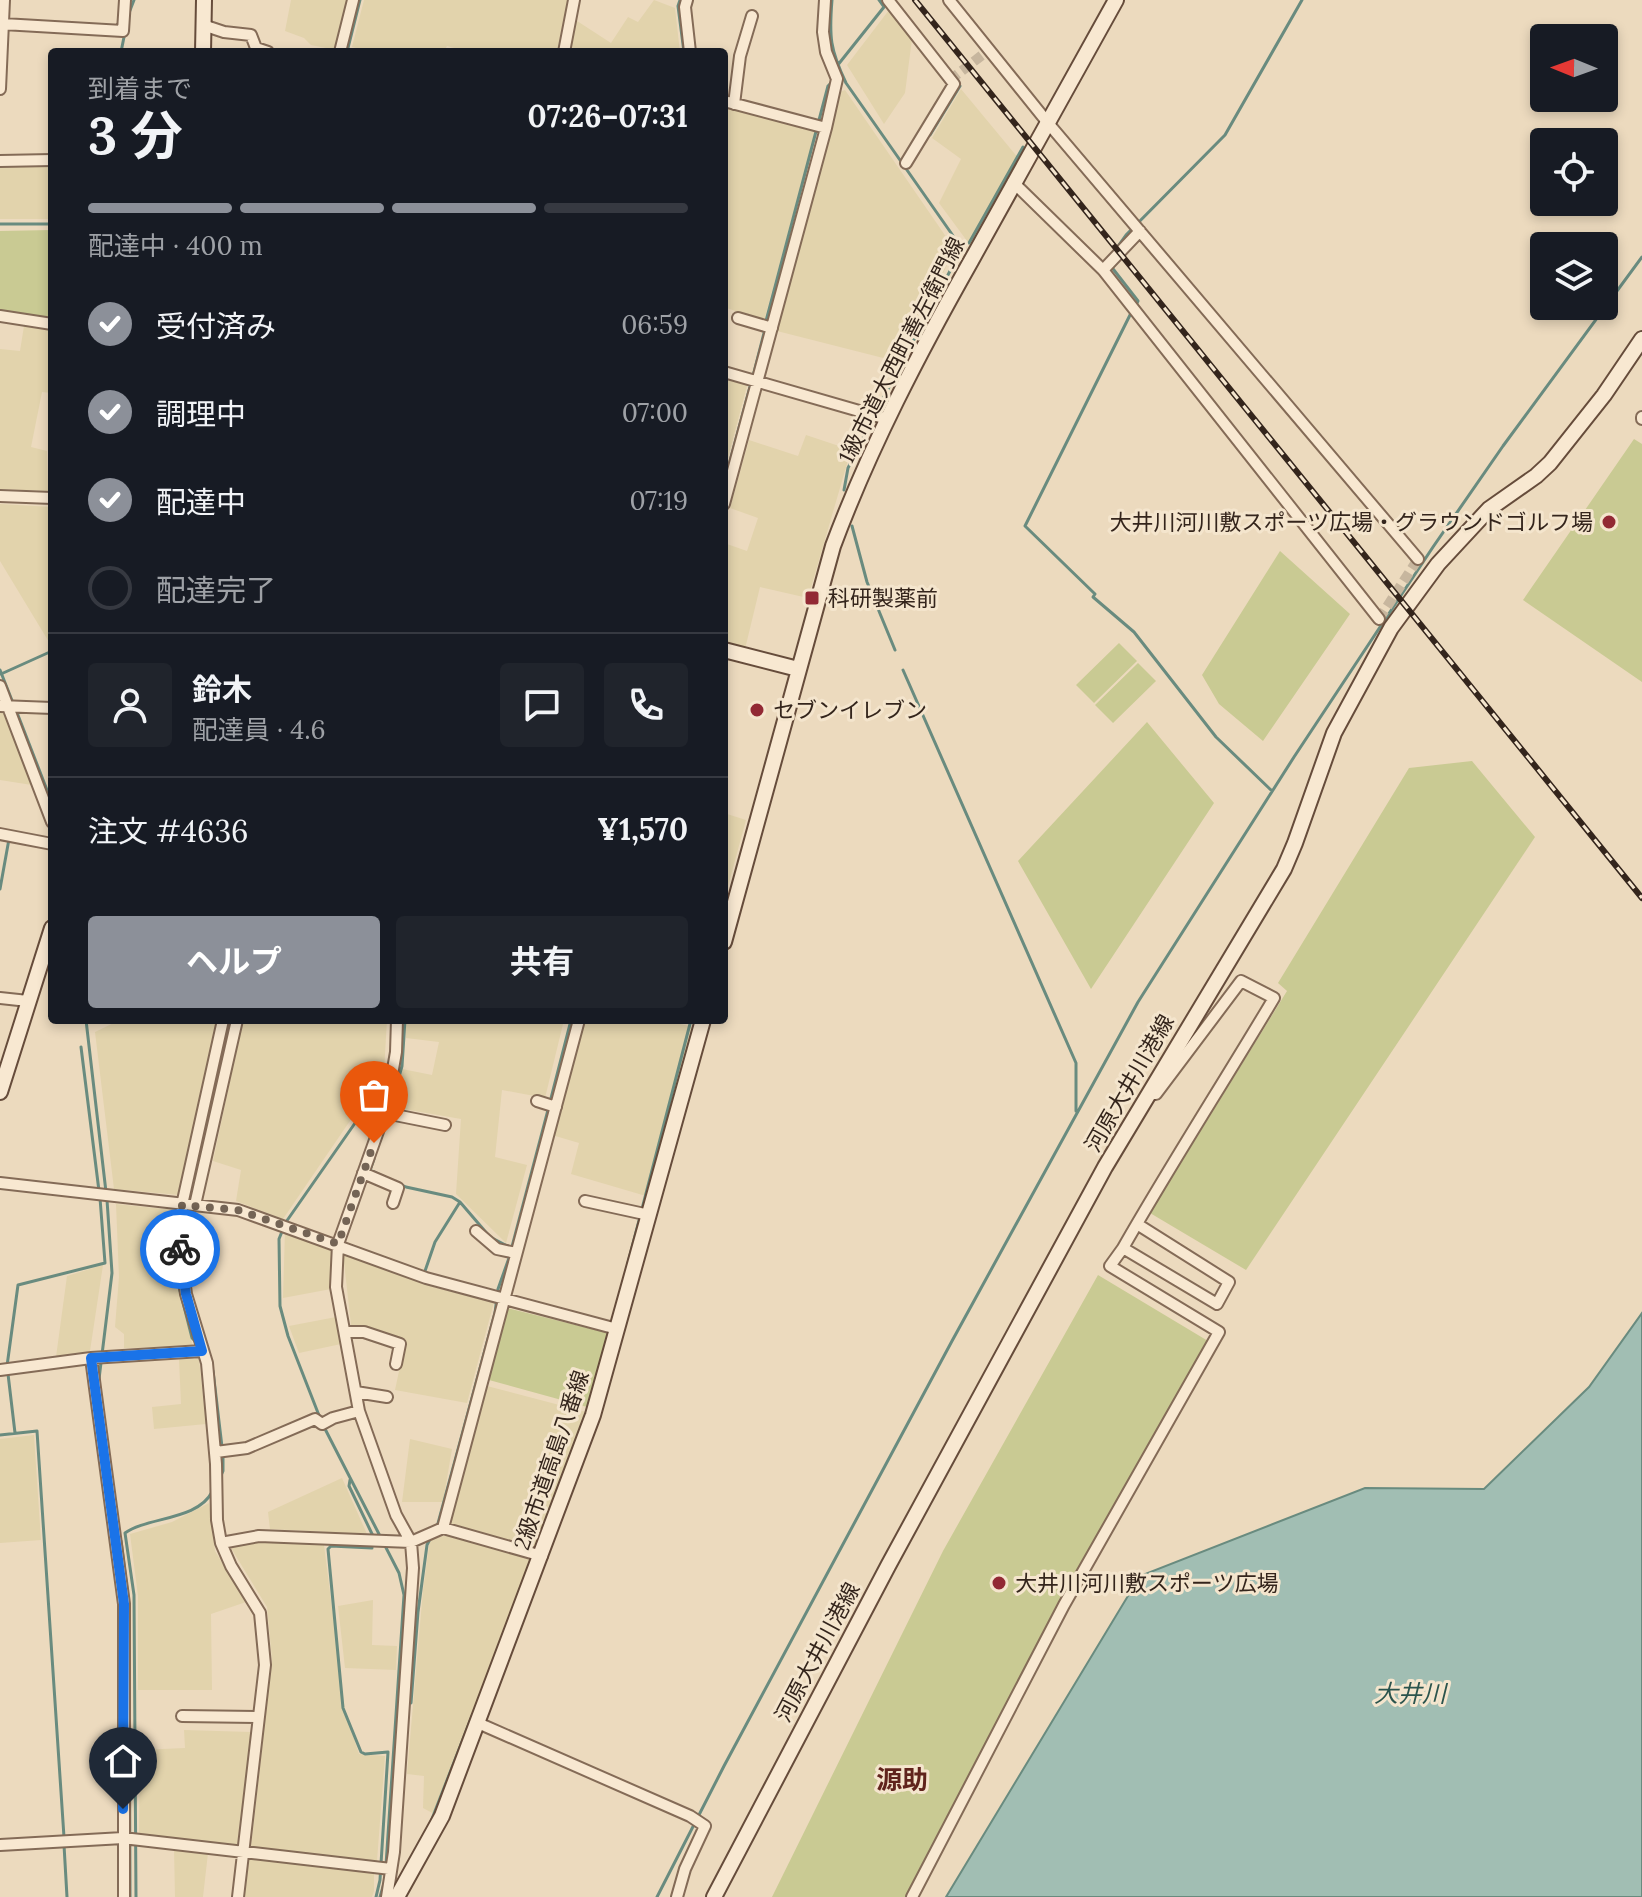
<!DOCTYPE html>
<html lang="ja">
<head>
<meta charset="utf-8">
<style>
	body { margin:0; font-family:Lora,"Noto Sans JP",serif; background:#20242c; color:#f1f3f6; height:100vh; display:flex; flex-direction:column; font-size:30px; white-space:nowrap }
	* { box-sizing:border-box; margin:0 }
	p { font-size:26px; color:#9ea1a6 }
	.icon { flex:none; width:44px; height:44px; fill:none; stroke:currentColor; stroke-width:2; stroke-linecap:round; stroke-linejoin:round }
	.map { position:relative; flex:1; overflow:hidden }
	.panel { position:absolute; left:48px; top:48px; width:680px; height:976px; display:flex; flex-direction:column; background:#171b24; border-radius:8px; box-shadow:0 4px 12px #0003 }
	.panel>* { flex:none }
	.needle { width:52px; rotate:271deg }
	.buttons { position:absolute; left:1530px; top:24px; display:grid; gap:16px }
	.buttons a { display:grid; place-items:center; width:88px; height:88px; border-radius:8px; background:#171b24; box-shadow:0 4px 12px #0003; font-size:40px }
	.pin { position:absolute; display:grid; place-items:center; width:68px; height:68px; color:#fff; margin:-82px -34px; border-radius:50% 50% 50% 0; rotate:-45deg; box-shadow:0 0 8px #0007 }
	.pin .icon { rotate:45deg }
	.courier { position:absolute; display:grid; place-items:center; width:80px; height:80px; margin:-40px; border:6px solid #1a73e8; border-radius:50%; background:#fff; color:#222; box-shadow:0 2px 10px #0007 }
	.summary em { font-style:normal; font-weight:700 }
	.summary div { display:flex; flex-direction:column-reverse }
	.summary { display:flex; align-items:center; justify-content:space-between; height:136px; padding:0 40px }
	h1 { font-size:52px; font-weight:700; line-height:60px }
	.bar { display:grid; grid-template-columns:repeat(4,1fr); gap:12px 8px; align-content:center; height:96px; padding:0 40px }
	.bar i { height:10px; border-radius:6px; background:#363941 }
	.bar .selected { background:#8c9099 }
	.bar p { grid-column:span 4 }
	.line { display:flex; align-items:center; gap:20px; padding:0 40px; border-top:2px solid #363941 }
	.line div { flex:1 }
	.round { display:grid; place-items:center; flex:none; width:84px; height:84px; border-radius:8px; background:#20242c }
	ol { padding:0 40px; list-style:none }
	li { display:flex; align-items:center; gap:24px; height:88px }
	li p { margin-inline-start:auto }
	li .icon { padding:8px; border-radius:50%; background:#8c9099; color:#fff; stroke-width:4 }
	li:last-child { color:#9ea1a6 }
	li i { width:44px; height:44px; border:4px solid #363941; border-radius:50% }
	.primary-button { display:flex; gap:16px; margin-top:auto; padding:16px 40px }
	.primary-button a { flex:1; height:92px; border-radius:8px; background:#8c9099; color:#fff; font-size:32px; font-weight:700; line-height:92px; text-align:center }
	.primary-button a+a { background:#20242c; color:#f1f3f6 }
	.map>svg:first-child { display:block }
</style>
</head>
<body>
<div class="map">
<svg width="1642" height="1897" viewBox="0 0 1642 1897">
	<rect width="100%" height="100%" fill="#ecdabe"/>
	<!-- farmland -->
	<path fill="#e2d3ac" d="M291 0H349L336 50 311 45 304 38 285 31Z
		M364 0H568L557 52H468L447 46 444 52H372L352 47Z
		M654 0 675 8 680 52H568L574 19 611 43 628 17 638 22Z
		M889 10 912 39 905 93 884 124 847 65Z
		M961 89 1019 159 970 245 939 203 961 159 932 138Z
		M845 90 951 244 952 255 899 362 777 331 840 92Z
		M724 107 813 129 815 133 764 321 724 307V216L728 201 724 198Z
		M52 166V219H0V167Z
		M24 326 52 330V393L42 392 31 447 47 451 48 491 0 489V349L20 351Z
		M724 376 748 382 724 473Z
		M806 435 851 450 808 598 760 587 745 649 724 643V543L747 551 758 518 730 508 749 440 798 456Z
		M0 504 52 507V647L0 561Z
		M0 710 4 711 32 785 0 780Z
		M724 813 746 820 724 901Z
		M120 1020H218L179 1195 114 1189 95 1032Z
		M243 1020H387L384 1071 283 1219 236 1201 241 1170 213 1161Z
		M406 1020H564L545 1098 502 1090 495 1157 527 1165 506 1243 456 1194 461 1119 392 1107 402 1069 432 1075 439 1042 406 1038Z
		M585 1020H664L693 1027 646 1196 571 1174 579 1143 552 1135Z
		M116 1204 174 1210 173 1271 193 1347 124 1348V1334L115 1327 119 1277Z
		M285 1231 331 1249V1289L283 1298Z
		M343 1253 433 1287 494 1302 467 1403 395 1390 405 1343 351 1325Z
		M103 1265 90 1351 56 1357 67 1276Z
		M336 1317 341 1344 299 1353 289 1326Z
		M179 1359H199L206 1424 154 1429 152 1407 181 1404Z
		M487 1386 586 1412 534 1550 450 1525Z
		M34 1435 41 1540 0 1543V1439Z
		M410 1439 452 1449 443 1502H402Z
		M342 1478 367 1534 270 1529 268 1512Z
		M209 1503 215 1551 246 1602 211 1614 212 1690H138V1596L130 1534 172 1522Z
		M448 1535 531 1559 436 1815 423 1808 424 1776 407 1774 423 1590 430 1539Z
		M265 1541 324 1545 345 1711 359 1754 385 1756 377 1861 251 1847 272 1659 267 1607 231 1548Z
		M373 1600 372 1645 397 1646 396 1670 345 1668 338 1606Z
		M184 1730 251 1732 237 1847 139 1834 140 1750 185 1748Z
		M174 1848 208 1853 203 1897H175Z
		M248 1857 374 1871V1891L372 1897H243Z"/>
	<!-- green -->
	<path fill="#c9ca93" d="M52 230V321L0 312V231Z
		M1634 439 1642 444V682L1523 600Z
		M1280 551 1350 614 1263 741 1219 704 1202 675Z
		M1119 643 1137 661 1094 703 1076 685Z
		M1138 663 1156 681 1113 723 1095 705Z
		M1147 722 1214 803 1091 989 1018 861Z
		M1472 761 1535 837 1246 1270 1150 1213 1287 991 1278 983 1409 768Z
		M1098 1275 1208 1341 1053 1614 909 1897H772L943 1551Z
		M507 1308 608 1333 587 1407 489 1380Z"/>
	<!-- water -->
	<path fill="#a1beb3" stroke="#698b7f" stroke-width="2" d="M1642 1313V1897H946L1140 1576 1365 1488 1484 1489 1589 1387Z"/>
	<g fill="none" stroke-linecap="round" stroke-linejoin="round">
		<!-- stream -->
		<path stroke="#698b7f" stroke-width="3" d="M680 0 678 6 684 52
			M832 0C829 37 830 49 846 83L956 240V257L950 271 878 408
			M129 13 134 0
			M121 52 125 32
			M347 52 360 0
			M837 66 884 7 879 0
			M930 135 960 86
			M0 224H52
			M969 243 1023 147
			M1116 249 1126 235 1225 135 1302 0
			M1110 265 1138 301 1135 307
			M1131 313 1025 526 1095 594 1093 597 1134 632 1216 737 1272 791
			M766 321 828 86 832 82
			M753 376 765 329
			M724 484 751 383
			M844 490 848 468 870 425
			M852 526 867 582 895 650
			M0 670 13 703
			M903 670 1076 1063V1111
			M1 674 52 651
			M16 710 52 803
			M0 889 9 839
			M86 1020 106 1192
			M684 1020H686
			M81 1047 99 1191
			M393 1098 402 1066 405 1020
			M550 1102 571 1020
			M374 1159 370 1170 406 1187 452 1197 460 1202
			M189 1197 230 1020
			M286 1222 383 1083 388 1070
			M283 1229 279 1239 280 1306 288 1336 320 1418
			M176 1257 179 1287 192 1338 196 1342
			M628 1263 691 1020
			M425 1271 435 1242 460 1202 490 1237 511 1248
			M7 1366 18 1285 105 1263 100 1198
			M213 1371 222 1447
			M8 1374 15 1433
			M99 1379 112 1273 107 1200
			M323 1425 399 1573 404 1595 385 1880 380 1897
			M0 1435 37 1431 64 1837
			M220 1478 223 1471V1454
			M350 1480 349 1486 374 1538
			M437 1527 495 1313 498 1289 509 1258 548 1110
			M121 1541 129 1605 130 1897
			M372 1545V1548L331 1546 328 1549 343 1708 361 1752 365 1754 388 1752 380 1880 376 1897
			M411 1703 418 1612 427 1545 431 1537
			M430 1824 472 1716
			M64 1845 67 1897
			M136 1897 134 1595 125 1533C147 1517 198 1520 212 1492
			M657 1897 724 1766 952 1341 1138 1002 1294 757 1433 547 1503 446 1642 257"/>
		<!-- street-tunnel -->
		<path stroke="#c7b69e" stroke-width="10" stroke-dasharray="10 5" stroke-linecap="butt" d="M950 80 990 49
			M1379 619 1418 559"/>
		<!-- street casing -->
		<g stroke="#846b57" stroke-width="14">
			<path id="street" d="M687 0 685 7 690 52
				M825 0 823 32 826 52 837 79 826 128
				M888 0 954 84 906 163
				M949 0 1048 123 1418 559
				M3 24 123 31 125 0
				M203 25 224 32 251 35 256 48 268 52
				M340 52 353 0
				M564 52 574 0
				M0 89 4 0
				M724 101 826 128 724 504
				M734 104 740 56 752 16
				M0 161 52 160
				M1013 182 1103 270 1379 619
				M1103 270 1140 231
				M0 316 52 324
				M738 318 772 328
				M724 372 887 419
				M1642 417V419
				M0 496 52 498
				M0 686 52 822
				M0 706 52 708
				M0 834 52 844
				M0 998 28 1001
				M223 1020 182 1205 180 1249 186 1294 207 1363 216 1464 217 1520 221 1543 231 1566 260 1613 265 1665 238 1897
				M537 1101 556 1107
				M385 1113 445 1125
				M363 1173 398 1188 393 1203
				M0 1183 238 1210 426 1278 617 1329
				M585 1201 649 1215
				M195 1205 237 1020
				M1137 1224 1229 1282 1217 1304 1123 1248C1171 1164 1224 1082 1274 998L1241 981 1156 1094H1150
				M476 1231 497 1249 516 1253
				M345 1332H364L400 1344 396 1364
				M91 1358 124 1604V1897
				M0 1370 91 1358 202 1351
				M356 1392 387 1397
				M216 1452 247 1448 315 1419 322 1424 333 1418 359 1411
				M443 1528 579 1020
				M221 1543 259 1536 411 1542 443 1528 542 1556
				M182 1716 258 1717
				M478 1723 690 1816 705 1826 685 1869 677 1897
				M0 1845 123 1838 391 1869
				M387 1897 394 1852 413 1568 411 1542 396 1515 359 1411 336 1287 338 1244 386 1109 396 1052 397 1020
				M912 1897 1064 1605 1219 1332 1110 1266 1123 1248"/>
		</g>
		<!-- secondary casing -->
		<g stroke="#664c3b" stroke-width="18">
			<path id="secondary" d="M203 52 204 0
				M724 650 798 669
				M724 942 833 546C870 447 919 353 971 261 1019 174 1068 87 1116 0
				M0 1092 52 928
				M397 1897 442 1816 593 1415 703 1020
				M714 1897 888 1566 1105 1167 1284 869 1295 843 1334 733 1391 628 1438 564 1489 509 1536 476 1550 463 1604 395 1642 339"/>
		</g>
		<!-- street -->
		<use href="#street" stroke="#f8e8d1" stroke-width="10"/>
		<!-- secondary -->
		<use href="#secondary" stroke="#f8e8d1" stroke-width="14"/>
		<!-- rail casing -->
		<g stroke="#34251c" stroke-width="6">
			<path id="rail" d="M915 0 1642 898"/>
		</g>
		<!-- rail -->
		<use href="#rail" stroke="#f4e5cd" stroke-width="3" stroke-dasharray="9" stroke-linecap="butt"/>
	</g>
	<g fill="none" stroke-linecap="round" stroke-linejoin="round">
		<!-- done -->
		<path stroke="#746455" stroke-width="8" stroke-dasharray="0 14.4" d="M180 1249 182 1205 238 1210 338 1244 374 1143"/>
		<!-- route -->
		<path stroke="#1a73e8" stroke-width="10" d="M123 1809 124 1604 91 1358 202 1351 186 1294 180 1249"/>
	</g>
	<!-- markers -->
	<g fill="#922934" stroke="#f4e5cd" stroke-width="3">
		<circle cx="1609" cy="522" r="8"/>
		<rect x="804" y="590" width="16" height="16" rx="4"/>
		<circle cx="757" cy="710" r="8"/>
		<circle cx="999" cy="1583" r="8"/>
	</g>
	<g text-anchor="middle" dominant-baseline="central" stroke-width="6" stroke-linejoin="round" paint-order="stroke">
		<!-- street labels -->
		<g font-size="22" fill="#34251c" stroke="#f4e5cd">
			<text transform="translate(901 350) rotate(-63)">1級市道大西町善左衛門線</text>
			<text transform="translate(1129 1083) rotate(-60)">河原大井川港線</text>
			<text transform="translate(551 1460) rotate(-71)">2級市道高島八番線</text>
			<text transform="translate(817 1652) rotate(-62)">河原大井川港線</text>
		</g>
		<!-- poi labels -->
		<g font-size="22" fill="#34251c" stroke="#f4e5cd" text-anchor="start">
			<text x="1593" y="522" text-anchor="end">大井川河川敷スポーツ広場・グラウンドゴルフ場</text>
			<text x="828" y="598">科研製薬前</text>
			<text x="773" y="710">セブンイレブン</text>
			<text x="1015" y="1583">大井川河川敷スポーツ広場</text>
		</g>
		<!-- water labels -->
		<g font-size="24" font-style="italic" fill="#2b544d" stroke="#f4e5cd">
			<text x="1410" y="1693">大井川</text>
		</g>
		<!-- quarter labels -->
		<g font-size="26" font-weight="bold" fill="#60231c" stroke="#f4e5cd">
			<text x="902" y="1779">源助</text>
		</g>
	</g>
</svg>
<div class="buttons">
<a><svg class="needle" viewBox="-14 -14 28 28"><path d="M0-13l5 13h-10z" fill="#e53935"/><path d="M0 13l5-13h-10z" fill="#9ea1a6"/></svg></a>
<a><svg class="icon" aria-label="locate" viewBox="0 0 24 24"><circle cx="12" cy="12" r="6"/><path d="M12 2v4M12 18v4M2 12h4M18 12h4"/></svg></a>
<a><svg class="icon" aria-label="layers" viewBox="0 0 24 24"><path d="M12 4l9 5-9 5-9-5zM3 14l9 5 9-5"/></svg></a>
</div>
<div class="pin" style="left:374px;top:1143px;background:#ea580c"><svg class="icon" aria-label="bag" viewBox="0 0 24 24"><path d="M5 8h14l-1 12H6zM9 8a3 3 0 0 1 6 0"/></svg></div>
<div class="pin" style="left:123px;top:1809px;background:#1f2937"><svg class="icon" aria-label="home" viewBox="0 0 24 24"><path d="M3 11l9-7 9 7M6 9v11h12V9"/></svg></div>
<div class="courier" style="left:180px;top:1249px"><svg class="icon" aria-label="bike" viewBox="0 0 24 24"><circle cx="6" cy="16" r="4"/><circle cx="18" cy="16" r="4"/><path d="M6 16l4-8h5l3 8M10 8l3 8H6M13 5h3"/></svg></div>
<section class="panel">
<div class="summary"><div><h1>3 分</h1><p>到着まで</p></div><em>07:26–07:31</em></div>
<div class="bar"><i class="selected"></i><i class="selected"></i><i class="selected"></i><i></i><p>配達中 · 400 m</p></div>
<ol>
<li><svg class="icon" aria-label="check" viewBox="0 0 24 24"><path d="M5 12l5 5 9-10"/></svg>受付済み<p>06:59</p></li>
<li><svg class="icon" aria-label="check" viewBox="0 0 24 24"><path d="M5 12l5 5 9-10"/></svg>調理中<p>07:00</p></li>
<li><svg class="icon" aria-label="check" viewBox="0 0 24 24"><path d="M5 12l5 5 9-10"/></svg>配達中<p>07:19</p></li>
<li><i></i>配達完了</li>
</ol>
<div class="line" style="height:144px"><a class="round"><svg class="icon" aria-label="person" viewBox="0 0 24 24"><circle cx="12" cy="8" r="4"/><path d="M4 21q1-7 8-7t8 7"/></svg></a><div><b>鈴木</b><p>配達員 · 4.6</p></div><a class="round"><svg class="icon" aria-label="chat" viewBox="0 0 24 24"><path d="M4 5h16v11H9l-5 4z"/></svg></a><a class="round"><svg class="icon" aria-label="phone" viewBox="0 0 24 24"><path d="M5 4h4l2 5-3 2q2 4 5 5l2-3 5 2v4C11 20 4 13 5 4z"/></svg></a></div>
<div class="line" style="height:104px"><div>注文 #4636</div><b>¥1,570</b></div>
<div class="primary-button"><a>ヘルプ</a><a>共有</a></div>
</section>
</div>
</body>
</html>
